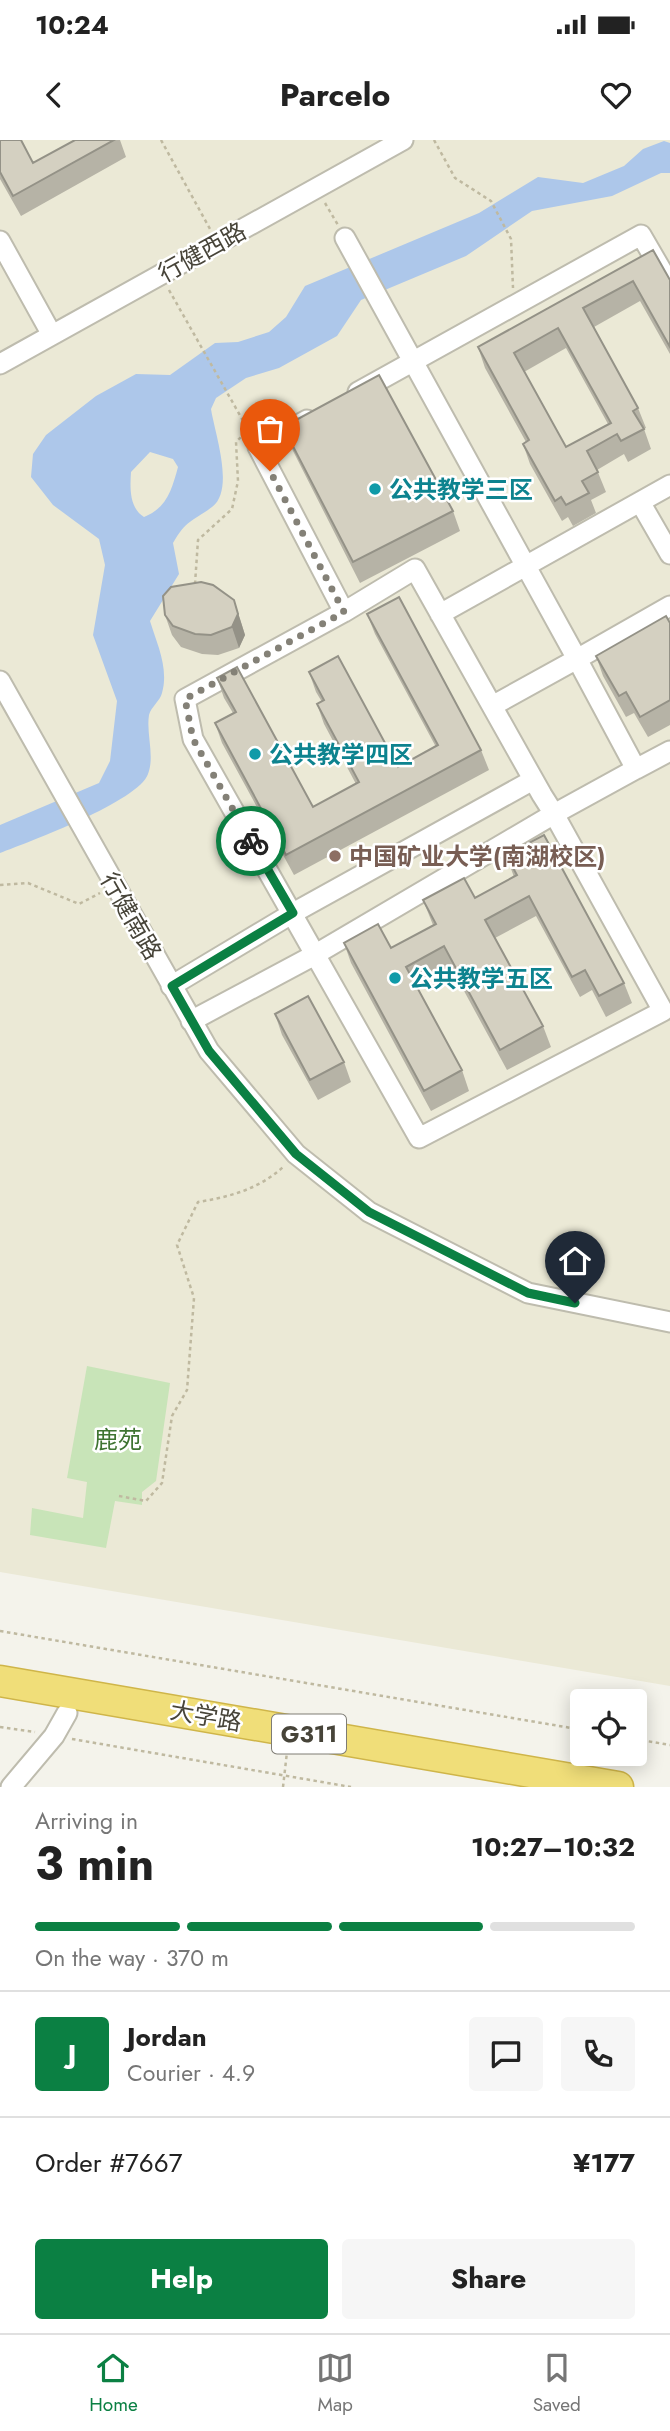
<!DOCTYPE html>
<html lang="en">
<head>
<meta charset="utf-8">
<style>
	body { margin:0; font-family:Jost,"Noto Sans SC",sans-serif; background:#f6f6f6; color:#222; height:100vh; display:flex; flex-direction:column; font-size:26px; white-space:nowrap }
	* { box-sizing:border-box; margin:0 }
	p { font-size:23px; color:#767676 }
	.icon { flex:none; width:38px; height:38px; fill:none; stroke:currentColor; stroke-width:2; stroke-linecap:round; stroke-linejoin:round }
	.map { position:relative; height:1647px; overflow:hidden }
	.side { display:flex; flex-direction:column; background:#fff; flex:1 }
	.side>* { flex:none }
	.buttons { position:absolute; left:570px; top:1549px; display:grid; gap:14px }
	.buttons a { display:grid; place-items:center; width:77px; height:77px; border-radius:7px; background:#fff; box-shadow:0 4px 18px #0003; font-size:35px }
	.pin { position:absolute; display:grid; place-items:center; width:60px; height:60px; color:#fff; margin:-72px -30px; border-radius:50% 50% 50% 0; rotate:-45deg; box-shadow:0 0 7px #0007 }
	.pin .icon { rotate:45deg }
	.courier { position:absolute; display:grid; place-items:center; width:70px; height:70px; margin:-35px; border:5px solid #0b8043; border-radius:50%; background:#fff; color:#222; box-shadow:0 2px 9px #0007 }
	.headline em { font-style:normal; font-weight:700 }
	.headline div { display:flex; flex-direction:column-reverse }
	.headline { display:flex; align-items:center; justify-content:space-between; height:119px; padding:0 35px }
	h1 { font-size:46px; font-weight:700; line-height:52px }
	.bar { display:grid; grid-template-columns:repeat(4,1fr); gap:10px 7px; align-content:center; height:84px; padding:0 35px }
	.bar i { height:9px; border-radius:5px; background:#e0e0e0 }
	.bar .on { background:#0b8043 }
	.bar p { grid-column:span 4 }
	.line { display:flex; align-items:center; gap:18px; padding:0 35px; border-top:2px solid #e0e0e0 }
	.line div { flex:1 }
	.round { display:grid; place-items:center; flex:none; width:74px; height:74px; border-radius:7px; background:#f6f6f6 }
	.cta { display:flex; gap:14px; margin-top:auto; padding:14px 35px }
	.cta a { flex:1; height:80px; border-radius:7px; background:#0b8043; color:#fff; font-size:28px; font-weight:700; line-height:80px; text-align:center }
	.cta a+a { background:#f6f6f6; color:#222 }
	.status { display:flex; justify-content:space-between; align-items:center; height:49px; padding:0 35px; background:#fff; direction:ltr }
	.status svg { height:19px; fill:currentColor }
	header { display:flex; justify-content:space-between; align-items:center; height:91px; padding:0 35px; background:#fff; font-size:32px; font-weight:700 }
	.dock { display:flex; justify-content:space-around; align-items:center; height:98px; border-top:2px solid #e0e0e0; background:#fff; font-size:19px; color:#767676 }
	.dock a { display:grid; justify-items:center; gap:4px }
	.dock .on { color:#0b8043 }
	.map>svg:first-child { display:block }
</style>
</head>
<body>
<div class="status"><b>10:24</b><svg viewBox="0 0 49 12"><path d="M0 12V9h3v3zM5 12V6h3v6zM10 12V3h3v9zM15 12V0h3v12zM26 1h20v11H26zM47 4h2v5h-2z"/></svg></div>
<header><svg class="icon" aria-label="back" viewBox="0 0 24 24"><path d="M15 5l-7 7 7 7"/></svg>Parcelo<svg class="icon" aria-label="heart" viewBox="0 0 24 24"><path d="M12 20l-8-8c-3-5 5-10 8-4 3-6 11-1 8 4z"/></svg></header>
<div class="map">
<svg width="670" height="1647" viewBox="0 0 670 1647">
	<rect width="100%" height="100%" fill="#f4f3eb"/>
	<!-- education -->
	<path fill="#ebe9d6" d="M0 0H670V1546L0 1432Z"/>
	<!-- green -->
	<path fill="#c8e4b8" d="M87 1226 170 1243 156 1341 142 1352V1365L115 1361 106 1408 30 1395 32 1368 83 1378 87 1342 67 1338Z"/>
	<!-- water -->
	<path fill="#adc7ea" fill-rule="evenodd" d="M664 1 670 3V33H661L612 56 532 71 466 116 361 160 337 196 279 228 246 238 216 258 211 269C215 294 235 350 212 367 192 382 187 379 173 403L179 434 150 481C157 504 169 528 162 553 160 561 151 567 149 575 146 594 155 616 148 634 139 661 29 702 0 713V685L99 643 110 621 117 561 93 495 105 425 99 399 53 365 31 337 33 314 46 295 96 256 136 234 170 235 215 203 238 202 269 192 286 177 305 146 479 73 538 37 583 43 624 26 643 9ZM150 312 173 319 178 327C172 349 167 368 144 377 129 368 130 347 131 332Z"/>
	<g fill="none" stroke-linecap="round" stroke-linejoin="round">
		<!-- minor casing -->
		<g stroke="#bebcae" stroke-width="23">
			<path id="minor" d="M345 98 577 519 670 466
				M0 101 52 195
				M0 224 403 0
				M358 252 641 95 670 145
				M307 280 258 307 344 472 415 429 542 655 554 674 636 629 577 519 492 566
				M640 362 670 414
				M440 474 670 345
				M0 541 209 911 296 1014 369 1072 528 1153 670 1182
				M636 629 670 611
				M171 846 293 773 533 640
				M191 881 309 818 316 814 554 674 663 871 419 998 193 599 185 559 344 472
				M11 1647 54 1596 67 1573"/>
		</g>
		<!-- highway casing -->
		<g stroke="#cfb549" stroke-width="33">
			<path id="highway" d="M0 1541 618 1647"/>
		</g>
		<!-- path -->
		<path stroke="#bfb9a0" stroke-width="2.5" stroke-dasharray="3.5 3.5" stroke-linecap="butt" d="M161 0 210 89
			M434 0 455 38 491 61 511 99 513 148
			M325 63 338 85
			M169 150 250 293
			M195 444 198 400 232 369 238 341 236 302 248 290
			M0 745 28 743 79 764 100 753
			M119 1356 146 1361 162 1343 172 1276 187 1250 194 1158 177 1105 198 1062C229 1057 260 1049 284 1026
			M0 1491 583 1590
			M0 1587 35 1592
			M72 1599 351 1647
			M635 1599 670 1605
			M283 1647 287 1612"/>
		<!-- minor -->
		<use href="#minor" stroke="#fff" stroke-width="19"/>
		<!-- highway -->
		<use href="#highway" stroke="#f0de79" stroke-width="30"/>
	</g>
	<!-- wall -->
	<path fill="#b6b3a6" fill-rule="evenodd" d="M0 0 33 23 75 0H120L126 17 21 76 0 39Z
		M653 110 670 140V214L640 161 594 187 638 268 646 288 644 289 651 309 628 322 624 314 597 330 606 352 591 360 596 373 573 386 568 377 562 381 530 324 523 304 526 302 485 228 478 207ZM566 208 608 284 566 307 524 232Z
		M283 287 453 371 460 391 360 443 291 307Z
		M234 460 245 495 239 508 218 515 202 514 181 507 172 495 165 475Z
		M367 474 481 610 489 630 294 735 222 603 215 583 233 573 224 558 217 538 313 667 356 644 324 584 317 564 322 562 316 552 309 532 398 627 436 607 375 494Z
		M670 483V585L648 597 634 573 626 577 603 536 596 516Z
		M506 715 624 843 632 863 606 877 592 850 580 857 536 776 495 798 543 886 551 907 507 930 451 827 416 846 462 930 469 951 431 971 351 823 344 803 391 808 433 785 423 760 475 758 514 737Z
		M275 874 344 922 351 942 318 960 282 895Z"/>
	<!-- shaded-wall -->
	<path fill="#949287" d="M234 460 245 495 239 508 232 487Z"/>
	<!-- building -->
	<path fill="#d4d0c1" stroke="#949287" stroke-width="2" fill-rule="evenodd" d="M0 0H21L33 23 75 0H114L13 56 0 32Z
		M653 110 670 140V207L633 141 583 168 638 268 633 271 644 289 621 301 617 294 587 311 598 332 582 341 589 353 566 365 561 357 555 361 523 304 529 300 478 207ZM558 188 611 283 566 307 514 213Z
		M379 235 453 371 353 422 283 287Z
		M201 442 213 445 234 460 238 474 232 487 211 495 195 494 173 486 165 475 163 456 171 447Z
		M399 457 481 610 286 715 215 583 236 572 217 538 237 527 313 667 359 642 317 564 324 560 309 532 338 516 398 627 438 605 367 474Z
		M666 476 670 483V560L640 577 626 552 619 556 596 516Z
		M544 695 624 843 599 856 585 830 572 837 529 756 485 780 543 886 500 910 444 806 406 827 462 930 424 951 344 803 378 784 391 808 436 784 423 760 464 738 475 758 517 735 506 715Z
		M308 856 344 922 310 940 275 874Z"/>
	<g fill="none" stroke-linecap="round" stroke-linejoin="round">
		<!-- done -->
		<path stroke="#848177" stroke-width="7" stroke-dasharray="0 12.6" d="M251 701 193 599 185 559 344 472 270 331"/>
		<!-- route -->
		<path stroke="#0b8043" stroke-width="9" d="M251 701 293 773 172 846 209 911 296 1014 369 1072 528 1153 575 1163"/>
	</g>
	<!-- markers -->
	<g fill="#0f9aa8" stroke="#fff" stroke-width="2.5">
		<circle cx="375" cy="349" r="7"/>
		<circle cx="255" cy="614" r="7"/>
		<circle cx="395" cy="838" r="7"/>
	</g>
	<circle fill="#8d6e63" stroke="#fff" stroke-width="2.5" cx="335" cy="716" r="7"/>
	<g text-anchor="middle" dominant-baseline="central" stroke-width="5" stroke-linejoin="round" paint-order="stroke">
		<!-- shield labels -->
		<rect fill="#fff" stroke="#7e7c74" stroke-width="2" x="272" y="1574.5" width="74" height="39" rx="5"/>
		<g font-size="23" font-weight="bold" fill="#474439">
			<text x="309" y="1594">G311</text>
		</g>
		<!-- street labels -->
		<g font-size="24" fill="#474439" stroke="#fff">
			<text transform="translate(202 112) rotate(-29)">行健西路</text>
			<text transform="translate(131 776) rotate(60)">行健南路</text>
			<text transform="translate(206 1576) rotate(10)">大学路</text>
		</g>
		<!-- culture labels -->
		<g font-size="24" font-weight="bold" fill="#0d838f" stroke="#fff" text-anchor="start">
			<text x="389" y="349">公共教学三区</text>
			<text x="269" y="614">公共教学四区</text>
			<text x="409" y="838">公共教学五区</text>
		</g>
		<!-- education labels -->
		<g font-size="24" font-weight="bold" fill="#785e54" stroke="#fff" text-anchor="start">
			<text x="349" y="716">中国矿业大学(南湖校区)</text>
		</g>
		<!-- park labels -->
		<g font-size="24" fill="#3f7431" stroke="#fff">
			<text x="118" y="1299">鹿苑</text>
		</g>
	</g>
</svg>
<div class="buttons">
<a><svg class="icon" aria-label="locate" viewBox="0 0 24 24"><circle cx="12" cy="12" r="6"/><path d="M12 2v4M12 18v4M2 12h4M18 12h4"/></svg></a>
</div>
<div class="pin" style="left:270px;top:331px;background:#ea580c"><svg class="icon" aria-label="bag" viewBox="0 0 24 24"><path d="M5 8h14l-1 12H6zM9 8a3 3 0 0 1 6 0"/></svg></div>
<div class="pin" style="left:575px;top:1163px;background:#1f2937"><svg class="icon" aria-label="home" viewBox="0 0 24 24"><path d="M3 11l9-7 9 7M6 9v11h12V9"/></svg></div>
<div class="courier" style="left:251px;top:701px"><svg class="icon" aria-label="bike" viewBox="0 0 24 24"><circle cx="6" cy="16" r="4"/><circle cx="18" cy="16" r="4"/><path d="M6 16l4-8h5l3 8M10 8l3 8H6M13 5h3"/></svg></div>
</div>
<section class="side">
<div class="headline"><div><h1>3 min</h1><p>Arriving in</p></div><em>10:27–10:32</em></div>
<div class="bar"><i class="on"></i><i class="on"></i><i class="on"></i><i></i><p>On the way · 370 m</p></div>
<div class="line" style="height:126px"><b class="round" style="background:#0b8043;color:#fff">J</b><div><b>Jordan</b><p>Courier · 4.9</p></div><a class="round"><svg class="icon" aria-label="chat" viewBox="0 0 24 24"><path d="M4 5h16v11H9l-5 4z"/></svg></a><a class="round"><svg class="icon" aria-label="phone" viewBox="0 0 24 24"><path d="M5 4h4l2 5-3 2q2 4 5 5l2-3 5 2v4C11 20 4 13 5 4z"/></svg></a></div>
<div class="line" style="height:91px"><div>Order #7667</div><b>¥177</b></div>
<div class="cta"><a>Help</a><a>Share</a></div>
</section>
<nav class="dock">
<a class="on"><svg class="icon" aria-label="home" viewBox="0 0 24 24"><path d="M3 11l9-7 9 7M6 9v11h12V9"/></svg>Home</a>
<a><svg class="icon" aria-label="map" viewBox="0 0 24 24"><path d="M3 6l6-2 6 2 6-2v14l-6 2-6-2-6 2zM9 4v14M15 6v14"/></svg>Map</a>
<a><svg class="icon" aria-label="saved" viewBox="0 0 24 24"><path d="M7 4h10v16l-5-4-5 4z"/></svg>Saved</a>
</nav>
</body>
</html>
